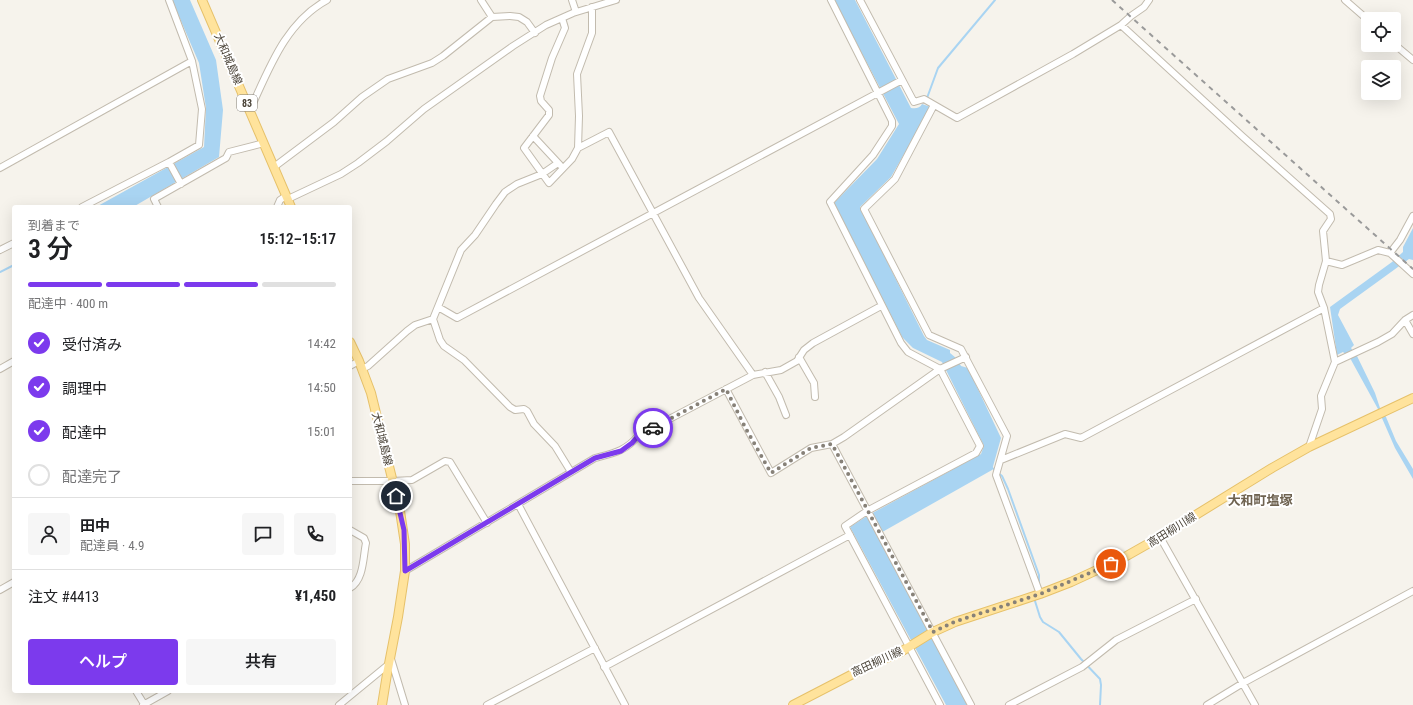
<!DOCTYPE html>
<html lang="ja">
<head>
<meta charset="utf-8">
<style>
	body { margin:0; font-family:"Roboto Condensed","Noto Sans JP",sans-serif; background:#f6f6f6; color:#202124; height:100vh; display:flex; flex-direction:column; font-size:15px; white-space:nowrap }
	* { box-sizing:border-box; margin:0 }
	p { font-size:13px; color:#757577 }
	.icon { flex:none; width:22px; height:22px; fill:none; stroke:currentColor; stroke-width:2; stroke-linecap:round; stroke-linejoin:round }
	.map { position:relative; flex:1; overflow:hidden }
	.panel { position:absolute; left:12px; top:205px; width:340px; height:488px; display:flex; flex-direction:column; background:#fff; border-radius:4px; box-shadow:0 4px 16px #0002 }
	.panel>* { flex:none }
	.controls { position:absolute; left:1361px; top:12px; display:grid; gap:8px }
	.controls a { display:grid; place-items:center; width:40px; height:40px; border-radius:4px; background:#fff; box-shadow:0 4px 16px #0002; font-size:20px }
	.pin { position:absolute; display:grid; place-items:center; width:34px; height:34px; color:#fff; margin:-17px; border:2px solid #fff; border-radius:50%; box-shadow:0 1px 4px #0007 }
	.courier { position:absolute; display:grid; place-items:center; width:40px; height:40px; margin:-20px; border:3px solid #7c3aed; border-radius:50%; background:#fff; color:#222; box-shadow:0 1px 5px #0007 }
	.overview em { font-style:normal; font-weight:600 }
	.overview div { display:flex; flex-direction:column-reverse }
	.overview { display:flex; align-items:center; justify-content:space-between; height:68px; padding:0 16px }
	h1 { font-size:26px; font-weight:600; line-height:30px }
	.bar { display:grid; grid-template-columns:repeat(4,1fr); gap:6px 4px; align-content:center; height:48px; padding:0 16px }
	.bar i { height:5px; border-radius:3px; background:#e0e0e0 }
	.bar .selected { background:#7c3aed }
	.bar p { grid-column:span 4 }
	.line { display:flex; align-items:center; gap:10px; padding:0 16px; border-top:1px solid #e0e0e0 }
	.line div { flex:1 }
	.round { display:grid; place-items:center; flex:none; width:42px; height:42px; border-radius:4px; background:#f6f6f6 }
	ol { padding:0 16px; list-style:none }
	li { display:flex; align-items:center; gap:12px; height:44px }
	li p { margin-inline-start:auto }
	li .icon { padding:4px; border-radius:50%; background:#7c3aed; color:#fff; stroke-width:4 }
	li:last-child { color:#757577 }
	li i { width:22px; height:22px; border:2px solid #e0e0e0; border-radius:50% }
	.cta { display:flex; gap:8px; margin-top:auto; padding:8px 16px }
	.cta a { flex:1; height:46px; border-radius:4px; background:#7c3aed; color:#fff; font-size:16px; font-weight:600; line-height:46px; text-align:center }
	.cta a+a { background:#f6f6f6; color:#202124 }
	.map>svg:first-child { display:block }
</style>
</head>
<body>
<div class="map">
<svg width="1413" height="705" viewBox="0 0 1413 705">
	<rect width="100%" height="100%" fill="#f6f3ec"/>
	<!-- water -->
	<path fill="#a9d4f2" d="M172 0H190L216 60 223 110 219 157 133 207H96L204 147 206 108 199 63Z
		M834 0H855L911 108C916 109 920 108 922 104L931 107 891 177 860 207 924 336 927 340 950 350V353L956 358 961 366 968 368 1001 438 992 470 877 535 968 705H946L850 527 867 516 981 454 984 446 942 362 913 348 902 337 834 203 877 159 899 124Z
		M1413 228V260L1409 259 1340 309 1338 315 1354 345 1351 348 1357 356 1375 393 1380 408 1386 417 1396 441 1413 469V479L1395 448 1378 409 1350 358 1343 352 1337 355 1330 307 1392 262 1403 252V247Z"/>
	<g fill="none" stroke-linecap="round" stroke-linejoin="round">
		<!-- stream -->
		<path stroke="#a9d4f2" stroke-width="2" d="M927 98 938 68 995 0
			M0 272 14 265
			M991 467 1002 476 1008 489 1039 575V587
			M1035 598V601L1040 617 1043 622 1059 632 1081 659 1100 679 1101 685 1100 705"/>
		<!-- minor casing -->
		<g stroke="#c2bbae" stroke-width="8">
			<path id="minor" d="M481 0 492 17
				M572 0 576 12
				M831 0 892 121V126L873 155 830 202 901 343 908 352 940 369 980 446 976 453 867 511 845 526 940 705
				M860 0 914 102 924 99 957 118 1073 54 1121 25 1131 16 1144 7 1149 0
				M1345 0 1368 20
				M562 18 565 28 552 58 540 96 541 101 549 110V115L524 148 549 183 572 159 578 148 609 132 699 298 753 375
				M1121 25 1242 136 1330 214 1331 219 1323 231 1326 261 1319 285 1318 292 1324 308 1335 362 1321 396 1322 409 1309 447
				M1394 44 1413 60
				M934 105 895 179 864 209 929 335 961 349 1007 436 996 475 1040 594
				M250 110C269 69 285 23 327 0
				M533 136 560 165
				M578 148 579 116 577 74 592 33V7
				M169 162 181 184
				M558 163 542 174 517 184 505 192 496 204 475 235 461 250 433 319 440 340 444 346 464 360 510 407 515 410 524 409 527 411 534 424 555 446 571 472
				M274 167 334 122 362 97 388 79 432 63 443 56 492 17 510 16 519 17 527 22 535 33
				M0 168 192 61
				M288 199 341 174 358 163 387 141 424 109 513 46 546 25 573 13 616 0
				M82 207 169 162 199 145 202 109 192 61 169 0
				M158 207 154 199 226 158 229 152 264 143
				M277 207 280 200 286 196
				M0 250 14 243
				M1390 253 1400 240 1413 216
				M1326 261 1342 265 1378 250 1390 253 1413 274
				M438 307 457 318 902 80
				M1405 320 1413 334
				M799 357 814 383 815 397
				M1335 362 1378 342 1392 334 1405 320 1413 315
				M350 366 359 361
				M0 369 14 361
				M362 369 368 366 407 331 415 325 433 319
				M765 372 779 397 786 415
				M726 389 771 473 811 448 832 444 844 437 940 369 966 357
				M832 444 971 705
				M1001 460 1065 434 1081 438 1324 308
				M350 481H393L412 480 445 461 450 462 487 523
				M518 504 625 705
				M350 530 364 538 366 543C363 557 364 580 350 588
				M1160 537 1255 705
				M405 571 595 458C614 453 626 451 639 435L753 375 781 370 797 361 804 350 813 343 881 306
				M0 590 14 582
				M391 659 405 705
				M604 667 850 535
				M136 691 144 704
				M143 705 168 691
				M339 705 389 664
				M487 705 595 648
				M1009 705 1082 667 1116 640 1196 599
				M1207 705 1243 683 1413 591"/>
		</g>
		<!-- major casing -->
		<g stroke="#e6c16a" stroke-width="10">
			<path id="major" d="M202 0 291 207
				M350 342 359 361 371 393 400 511 405 544V571L398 617 387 674 382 705
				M793 705 876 662 899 653 933 632 955 622 1040 594 1071 582 1123 558 1160 537 1272 468 1309 447 1413 398"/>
		</g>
		<!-- minor -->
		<use href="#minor" stroke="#fff" stroke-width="6"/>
		<!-- major -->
		<use href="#major" stroke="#ffe39c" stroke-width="8"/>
		<!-- rail -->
		<path stroke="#9a9a9a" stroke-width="2" stroke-dasharray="5 5" stroke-linecap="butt" d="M1112 0 1413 269"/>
	</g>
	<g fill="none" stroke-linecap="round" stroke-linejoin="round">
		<!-- done -->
		<path stroke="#878178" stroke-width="4" stroke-dasharray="0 7.2" d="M653 428 726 389 746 429 771 473 811 448 832 444 933 632 954 622 1040 594 1111 564"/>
		<!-- route -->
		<path stroke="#7c3aed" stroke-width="5" d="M396 496 404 530 405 571 595 458 621 451 632 443 639 435 653 428"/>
	</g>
	<g text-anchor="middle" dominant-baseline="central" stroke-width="4" stroke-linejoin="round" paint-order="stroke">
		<!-- shield labels -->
		<rect fill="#fff" stroke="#817c74" stroke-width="1" x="237" y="95" width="20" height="16" rx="3"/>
		<g font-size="10" font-weight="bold" fill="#4b4439">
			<text x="247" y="103">83</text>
		</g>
		<!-- street labels -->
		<g font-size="11" fill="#4b4439" stroke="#fff">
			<text transform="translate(228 59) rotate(67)">大和城島線</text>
			<text transform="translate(382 439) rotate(76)">大和城島線</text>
			<text transform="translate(1172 530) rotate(-32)">高田柳川線</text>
			<text transform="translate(877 662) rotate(-25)">高田柳川線</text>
		</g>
		<!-- quarter labels -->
		<g font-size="13" font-weight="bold" fill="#6e6250" stroke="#fff">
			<text x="1260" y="500">大和町塩塚</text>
		</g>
	</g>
</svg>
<div class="controls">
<a><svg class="icon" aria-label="locate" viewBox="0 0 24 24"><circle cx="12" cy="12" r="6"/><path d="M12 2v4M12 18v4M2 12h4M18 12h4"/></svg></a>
<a><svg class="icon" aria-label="layers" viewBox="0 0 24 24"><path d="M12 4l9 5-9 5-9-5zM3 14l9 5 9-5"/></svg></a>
</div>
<div class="pin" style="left:1111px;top:564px;background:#ea580c"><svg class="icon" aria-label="bag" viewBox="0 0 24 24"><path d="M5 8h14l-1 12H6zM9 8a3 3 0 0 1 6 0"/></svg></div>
<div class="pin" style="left:396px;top:496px;background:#1f2937"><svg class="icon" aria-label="home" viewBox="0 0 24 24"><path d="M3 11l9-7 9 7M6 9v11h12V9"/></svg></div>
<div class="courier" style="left:653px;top:428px"><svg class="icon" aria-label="car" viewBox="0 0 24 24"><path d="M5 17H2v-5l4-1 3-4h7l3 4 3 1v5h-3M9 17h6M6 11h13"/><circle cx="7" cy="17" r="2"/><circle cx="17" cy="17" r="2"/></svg></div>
<section class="panel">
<div class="overview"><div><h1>3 分</h1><p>到着まで</p></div><em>15:12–15:17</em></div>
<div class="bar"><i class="selected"></i><i class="selected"></i><i class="selected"></i><i></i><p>配達中 · 400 m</p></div>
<ol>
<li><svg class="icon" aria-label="check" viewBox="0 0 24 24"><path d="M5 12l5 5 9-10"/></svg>受付済み<p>14:42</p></li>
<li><svg class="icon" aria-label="check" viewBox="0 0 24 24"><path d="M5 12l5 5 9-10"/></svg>調理中<p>14:50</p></li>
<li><svg class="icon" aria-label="check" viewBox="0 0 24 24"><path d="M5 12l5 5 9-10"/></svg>配達中<p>15:01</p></li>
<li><i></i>配達完了</li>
</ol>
<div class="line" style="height:72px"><a class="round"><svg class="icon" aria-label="person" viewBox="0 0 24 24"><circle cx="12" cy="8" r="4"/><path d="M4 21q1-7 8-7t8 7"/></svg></a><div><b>田中</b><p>配達員 · 4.9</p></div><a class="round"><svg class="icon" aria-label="chat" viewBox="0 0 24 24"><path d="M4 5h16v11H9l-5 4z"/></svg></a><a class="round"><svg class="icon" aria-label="phone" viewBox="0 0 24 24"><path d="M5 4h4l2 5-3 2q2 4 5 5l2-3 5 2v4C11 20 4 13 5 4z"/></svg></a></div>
<div class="line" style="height:52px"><div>注文 #4413</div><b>¥1,450</b></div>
<div class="cta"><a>ヘルプ</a><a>共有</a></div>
</section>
</div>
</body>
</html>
